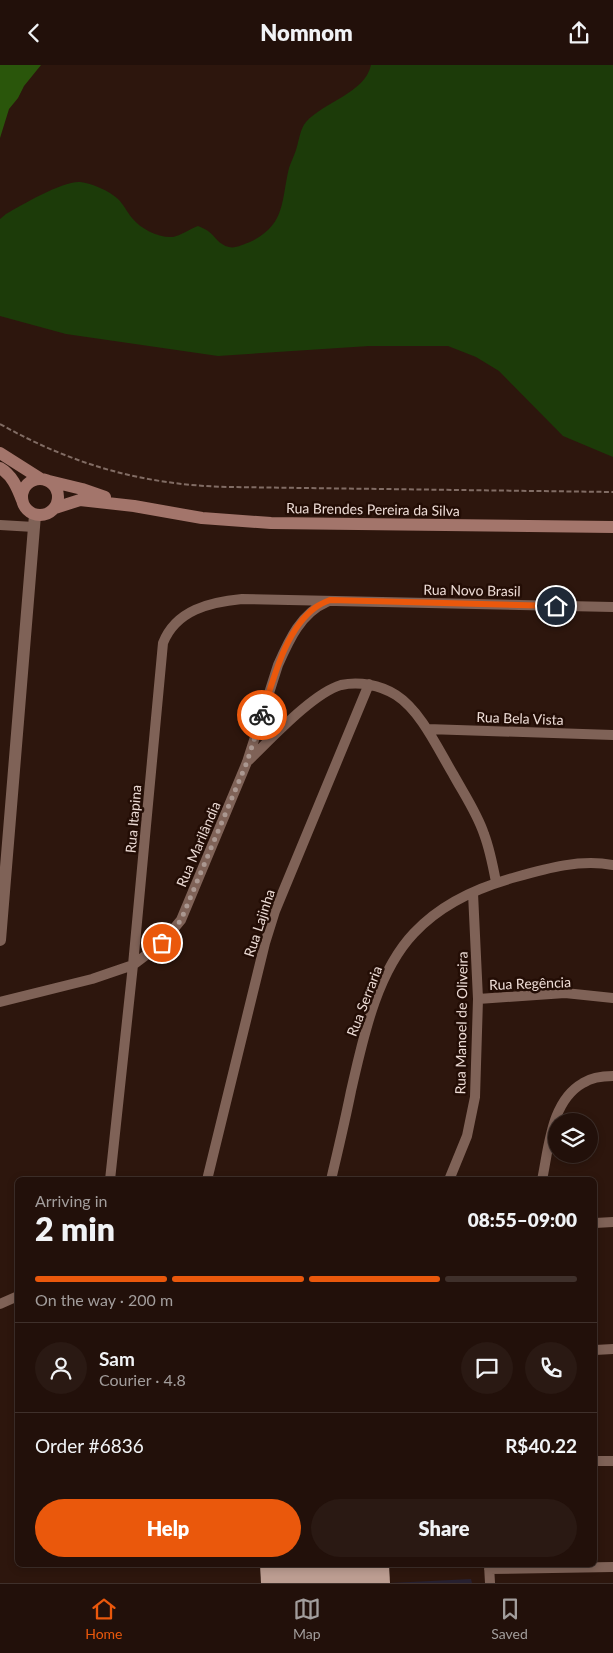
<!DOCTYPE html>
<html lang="en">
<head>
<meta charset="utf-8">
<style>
	body { margin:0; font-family:Lato,sans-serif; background:#2a1913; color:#f1f3f6; height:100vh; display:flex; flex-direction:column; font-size:19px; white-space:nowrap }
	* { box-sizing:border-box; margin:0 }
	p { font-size:16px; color:#a29d9c }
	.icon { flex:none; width:28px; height:28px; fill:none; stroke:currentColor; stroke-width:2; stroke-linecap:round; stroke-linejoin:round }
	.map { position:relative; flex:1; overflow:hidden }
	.side { position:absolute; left:15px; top:1112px; width:582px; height:390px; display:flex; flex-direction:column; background:#22100a; border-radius:8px; box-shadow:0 2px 8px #0003,0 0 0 1px #3f302b }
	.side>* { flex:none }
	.controls { position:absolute; left:548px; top:1048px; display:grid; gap:10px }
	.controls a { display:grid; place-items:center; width:50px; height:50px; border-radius:50%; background:#22100a; box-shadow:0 2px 8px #0003,0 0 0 1px #3f302b; font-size:25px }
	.pin { position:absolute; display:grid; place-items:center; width:42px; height:42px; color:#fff; margin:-21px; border:2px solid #fff; border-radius:50%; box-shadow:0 1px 5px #0007 }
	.courier { position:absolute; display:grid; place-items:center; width:50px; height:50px; margin:-25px; border:4px solid #ea580c; border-radius:50%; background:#fff; color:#222; box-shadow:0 1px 6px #0007 }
	.head em { font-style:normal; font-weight:800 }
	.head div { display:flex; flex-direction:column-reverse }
	.head { display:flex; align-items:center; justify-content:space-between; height:85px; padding:0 20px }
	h1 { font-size:32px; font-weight:800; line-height:38px }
	.bar { display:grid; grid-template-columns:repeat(4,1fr); gap:8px 5px; align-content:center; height:60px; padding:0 20px }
	.bar i { height:6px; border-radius:4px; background:#3f302b }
	.bar .active { background:#ea580c }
	.bar p { grid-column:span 4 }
	.line { display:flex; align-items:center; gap:12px; padding:0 20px; border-top:1px solid #3f302b }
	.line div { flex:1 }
	.round { display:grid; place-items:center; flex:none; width:52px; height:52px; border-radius:26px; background:#2a1913 }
	.action { display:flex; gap:10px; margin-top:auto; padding:10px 20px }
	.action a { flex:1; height:58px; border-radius:30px; background:#ea580c; color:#fff; font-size:20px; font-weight:800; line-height:58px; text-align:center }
	.action a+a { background:#2a1913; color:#f1f3f6 }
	header { display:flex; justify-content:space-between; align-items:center; height:65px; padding:0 20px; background:#22100a; font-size:22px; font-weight:800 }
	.dock { display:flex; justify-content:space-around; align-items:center; height:70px; border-top:1px solid #3f302b; background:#22100a; font-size:14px; color:#a29d9c }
	.dock a { display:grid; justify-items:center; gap:2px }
	.dock .active { color:#ea580c }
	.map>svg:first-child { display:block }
</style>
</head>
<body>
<header><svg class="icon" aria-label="back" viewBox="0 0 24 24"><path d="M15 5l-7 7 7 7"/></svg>Nomnom<svg class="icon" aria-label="share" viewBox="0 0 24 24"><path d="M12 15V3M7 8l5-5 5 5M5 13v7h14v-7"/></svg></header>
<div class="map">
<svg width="613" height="1518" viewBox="0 0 613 1518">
	<rect width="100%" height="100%" fill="#2d160d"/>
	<!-- education -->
	<path fill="#272030" d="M471 1514 472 1518H390Z"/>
	<!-- green -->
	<path fill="#1c3b09" d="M371 0H613V392L563 371 499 306 476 292 448 281H369L218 291 66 269 0 251V154L6 149C22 140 62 116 80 117 92 118 109 126 118 134 124 140 127 147 132 153 141 164 158 173 173 172 180 171 190 164 198 161 201 162 205 164 208 166 215 171 219 180 229 182 235 184 244 179 250 177 286 160 281 136 289 103 291 97 294 91 296 85 299 76 300 64 306 57 324 37 365 28 371 0Z"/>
	<!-- forest -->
	<path fill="#2a560b" d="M0 0H41L24 21 18 33 9 44 0 73Z"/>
	<!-- building -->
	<path fill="#bc9d91" d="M260 1500H389L390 1518H261Z"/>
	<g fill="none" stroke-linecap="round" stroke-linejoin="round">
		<!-- path -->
		<path stroke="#816c64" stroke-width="2" stroke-dasharray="5 2.5" stroke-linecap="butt" d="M0 359C73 400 144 420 228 422L613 427"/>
		<!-- minor -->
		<path stroke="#7f6257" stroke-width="10" d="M0 460 34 462
			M427 664 613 670
			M248 696C270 675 313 628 341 620 359 616 380 620 396 630 421 646 438 684 453 709 464 729 477 748 484 769 490 785 493 801 496 817
			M478 934 565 928 613 933
			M0 937 92 914 133 900 162 878 181 855 247 697 278 600C289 575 301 548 327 537
			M110 1115 133 900 163 578C176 545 210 537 242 534L613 542
			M207 1115 265 878 275 846 369 619
			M331 1115C338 1085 345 1056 351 1026 363 974 376 908 414 868 440 840 479 822 516 812 548 803 580 794 613 800
			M449 1115 467 1071 475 1032 478 934 473 828
			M542 1115C549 1082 551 1036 583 1018 592 1012 603 1011 613 1011
			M595 1158 613 1157
			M0 1239 18 1231
			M595 1285 613 1284
			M595 1396H613
			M489 1500 490 1518
			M489 1504 613 1502"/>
		<!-- tertiary -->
		<path stroke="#7f6257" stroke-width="12" d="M0 875 35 450"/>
		<!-- secondary -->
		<path stroke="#a3756b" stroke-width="12" d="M0 388 41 414
			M0 403C12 410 17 422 22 435
			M22 432a18 18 0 1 1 36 0a18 18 0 1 1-36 0Z
			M49 416 82 424 105 432
			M55 443 80 435 134 441 202 453 271 458 613 462"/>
	</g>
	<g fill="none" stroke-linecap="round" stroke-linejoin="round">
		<!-- done -->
		<path stroke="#aa9790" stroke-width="5" stroke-dasharray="0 9" d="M162 878 181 855 247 697 262 650"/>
		<!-- route -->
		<path stroke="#ea580c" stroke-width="6" d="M262 650C273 616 285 564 316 542 320 539 325 537 330 535L556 541"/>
	</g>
	<g text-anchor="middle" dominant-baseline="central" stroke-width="5" stroke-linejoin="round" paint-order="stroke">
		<!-- street labels -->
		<g font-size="14" fill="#eddcd6" stroke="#230d05">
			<text transform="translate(373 444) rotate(1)">Rua Brendes Pereira da Silva</text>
			<text transform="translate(472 525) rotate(1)">Rua Novo Brasil</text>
			<text transform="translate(520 653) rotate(2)">Rua Bela Vista</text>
			<text transform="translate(133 754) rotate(-85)">Rua Itapina</text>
			<text transform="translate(198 779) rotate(-67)">Rua Marilândia</text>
			<text transform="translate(259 858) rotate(-72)">Rua Lajinha</text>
			<text transform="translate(530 918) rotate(-2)">Rua Regência</text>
			<text transform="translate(364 936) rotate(-69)">Rua Serraria</text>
			<text transform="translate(461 958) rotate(-89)">Rua Manoel de Oliveira</text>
		</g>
	</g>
</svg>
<div class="controls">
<a><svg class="icon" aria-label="layers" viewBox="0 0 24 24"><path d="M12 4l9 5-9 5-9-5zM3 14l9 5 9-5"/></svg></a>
</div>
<div class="pin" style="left:162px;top:878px;background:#ea580c"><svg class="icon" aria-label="bag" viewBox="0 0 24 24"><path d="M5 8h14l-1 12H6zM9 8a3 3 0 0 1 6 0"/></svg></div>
<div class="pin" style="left:556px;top:541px;background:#1f2937"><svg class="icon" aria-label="home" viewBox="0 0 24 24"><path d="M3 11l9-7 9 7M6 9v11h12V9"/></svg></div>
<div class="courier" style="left:262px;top:650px"><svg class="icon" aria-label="bike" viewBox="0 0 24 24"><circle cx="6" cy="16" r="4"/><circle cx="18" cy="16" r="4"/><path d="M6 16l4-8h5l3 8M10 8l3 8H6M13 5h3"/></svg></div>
<section class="side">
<div class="head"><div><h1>2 min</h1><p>Arriving in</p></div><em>08:55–09:00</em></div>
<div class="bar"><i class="active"></i><i class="active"></i><i class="active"></i><i></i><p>On the way · 200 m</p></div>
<div class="line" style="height:90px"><a class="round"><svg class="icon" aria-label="person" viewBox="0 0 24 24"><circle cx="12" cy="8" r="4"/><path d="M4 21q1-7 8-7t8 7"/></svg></a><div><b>Sam</b><p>Courier · 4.8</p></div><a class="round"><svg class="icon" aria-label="chat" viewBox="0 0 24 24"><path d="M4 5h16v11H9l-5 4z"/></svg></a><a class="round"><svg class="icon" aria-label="phone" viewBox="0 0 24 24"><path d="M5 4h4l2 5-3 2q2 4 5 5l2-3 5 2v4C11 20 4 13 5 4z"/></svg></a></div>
<div class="line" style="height:65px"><div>Order #6836</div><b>R$40.22</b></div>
<div class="action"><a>Help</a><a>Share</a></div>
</section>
</div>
<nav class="dock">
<a class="active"><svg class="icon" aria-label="home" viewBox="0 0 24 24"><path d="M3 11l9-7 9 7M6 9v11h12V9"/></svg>Home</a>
<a><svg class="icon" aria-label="map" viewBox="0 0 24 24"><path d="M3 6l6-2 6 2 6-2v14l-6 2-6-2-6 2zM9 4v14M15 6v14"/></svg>Map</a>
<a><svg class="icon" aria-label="saved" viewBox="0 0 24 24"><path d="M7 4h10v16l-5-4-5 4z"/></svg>Saved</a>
</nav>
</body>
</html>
